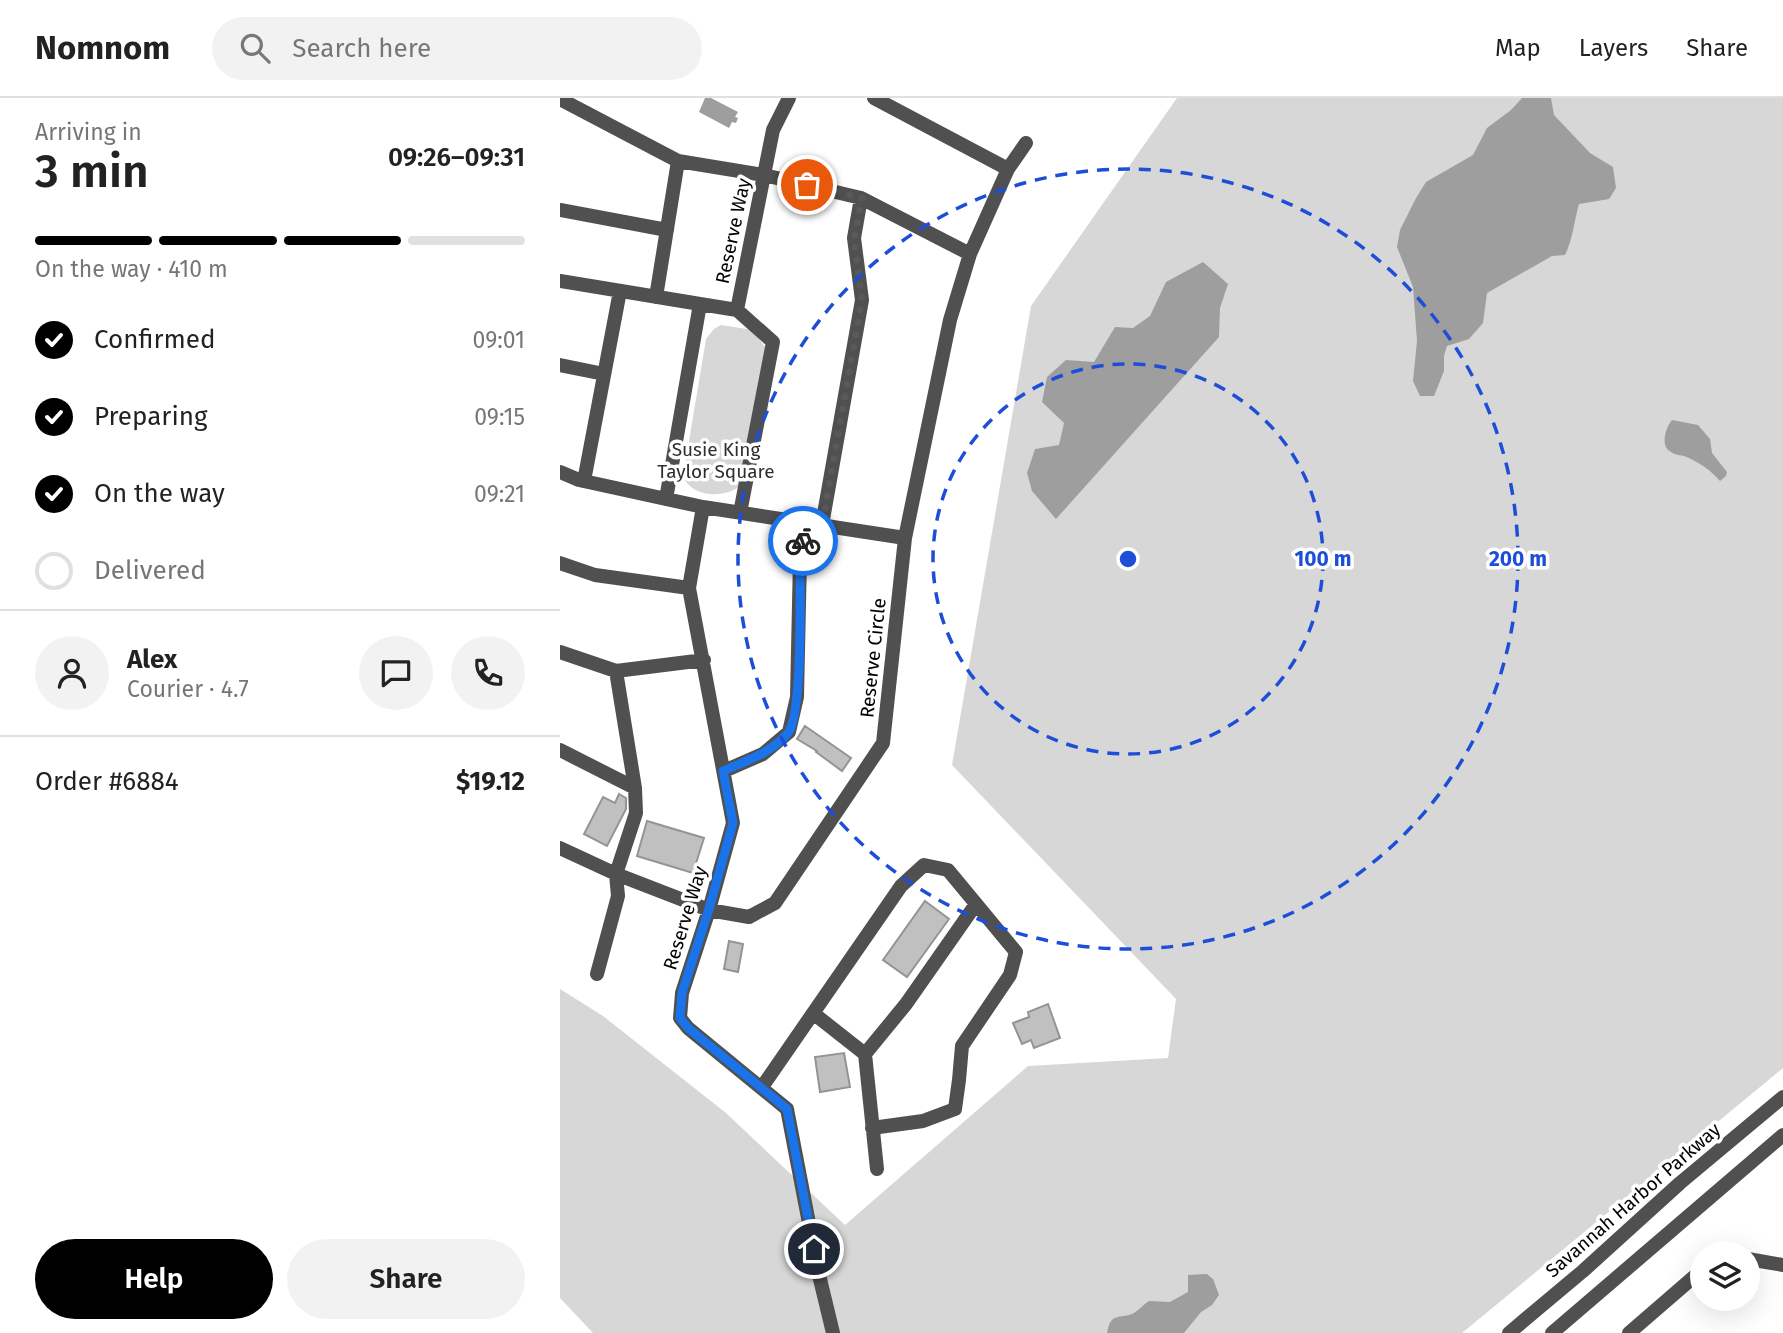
<!DOCTYPE html>
<html lang="en">
<head>
<meta charset="utf-8">
<style>
	body { margin:0; font-family:"Fira Sans",sans-serif; background:#f2f2f2; color:#222; height:100vh; display:flex; flex-direction:column; font-size:26px; white-space:nowrap }
	* { box-sizing:border-box; margin:0 }
	p { font-size:23px; color:#767676 }
	.icon { flex:none; width:38px; height:38px; fill:none; stroke:currentColor; stroke-width:2; stroke-linecap:round; stroke-linejoin:round }
	.map { position:relative; flex:1; overflow:hidden }
	.side { display:flex; flex-direction:column; background:#fff; width:560px }
	.side>* { flex:none }
	.controls { position:absolute; left:1130px; top:1143px; display:grid; gap:14px }
	.controls a { display:grid; place-items:center; width:70px; height:70px; border-radius:50%; background:#fff; box-shadow:0 7px 28px #0002; font-size:35px }
	.pin { position:absolute; display:grid; place-items:center; width:60px; height:60px; color:#fff; margin:-30px; border:4px solid #fff; border-radius:50%; box-shadow:0 2px 7px #0007 }
	.courier { position:absolute; display:grid; place-items:center; width:70px; height:70px; margin:-35px; border:5px solid #1a73e8; border-radius:50%; background:#fff; color:#222; box-shadow:0 2px 9px #0007 }
	.overview em { font-style:normal; font-weight:600 }
	.overview div { display:flex; flex-direction:column-reverse }
	.overview { display:flex; align-items:center; justify-content:space-between; height:119px; padding:0 35px }
	h1 { font-size:46px; font-weight:600; line-height:52px }
	.bar { display:grid; grid-template-columns:repeat(4,1fr); gap:10px 7px; align-content:center; height:84px; padding:0 35px }
	.bar i { height:9px; border-radius:5px; background:#e0e0e0 }
	.bar .selected { background:#000 }
	.bar p { grid-column:span 4 }
	.line { display:flex; align-items:center; gap:18px; padding:0 35px; border-top:2px solid #e0e0e0 }
	.line div { flex:1 }
	.round { display:grid; place-items:center; flex:none; width:74px; height:74px; border-radius:37px; background:#f2f2f2 }
	ol { padding:0 35px; list-style:none }
	li { display:flex; align-items:center; gap:21px; height:77px }
	li p { margin-inline-start:auto }
	li .icon { padding:7px; border-radius:50%; background:#000; color:#fff; stroke-width:4 }
	li:last-child { color:#767676 }
	li i { width:38px; height:38px; border:4px solid #e0e0e0; border-radius:50% }
	.button { display:flex; gap:14px; margin-top:auto; padding:14px 35px }
	.button a { flex:1; height:80px; border-radius:42px; background:#000; color:#fff; font-size:28px; font-weight:600; line-height:80px; text-align:center }
	.button a+a { background:#f2f2f2; color:#222 }
	header { display:flex; align-items:center; gap:42px; box-sizing:border-box; height:98px; padding:0 35px; background:#fff; border-bottom:2px solid #e0e0e0 }
	header strong { font-size:33px }
	nav { display:flex; gap:38px; margin-inline-start:auto; font-size:24px }
	.search { width:490px; height:63px; background:#f2f2f2; display:flex; align-items:center; gap:18px; box-sizing:border-box; padding:0 24px; border-radius:38px; color:#767676; font-size:26px }
	main { display:flex; flex:1; min-height:0 }
	.map>svg:first-child { display:block }
</style>
</head>
<body>
<header>
<strong>Nomnom</strong>
<div class="search"><svg class="icon" aria-label="search" viewBox="0 0 24 24"><circle cx="10" cy="10" r="6"/><path d="M15 15l6 6"/></svg>Search here</div>
<nav><a>Map</a><a>Layers</a><a>Share</a></nav>
</header>
<main>
<section class="side">
<div class="overview"><div><h1>3 min</h1><p>Arriving in</p></div><em>09:26–09:31</em></div>
<div class="bar"><i class="selected"></i><i class="selected"></i><i class="selected"></i><i></i><p>On the way · 410 m</p></div>
<ol>
<li><svg class="icon" aria-label="check" viewBox="0 0 24 24"><path d="M5 12l5 5 9-10"/></svg>Confirmed<p>09:01</p></li>
<li><svg class="icon" aria-label="check" viewBox="0 0 24 24"><path d="M5 12l5 5 9-10"/></svg>Preparing<p>09:15</p></li>
<li><svg class="icon" aria-label="check" viewBox="0 0 24 24"><path d="M5 12l5 5 9-10"/></svg>On the way<p>09:21</p></li>
<li><i></i>Delivered</li>
</ol>
<div class="line" style="height:126px"><a class="round"><svg class="icon" aria-label="person" viewBox="0 0 24 24"><circle cx="12" cy="8" r="4"/><path d="M4 21q1-7 8-7t8 7"/></svg></a><div><b>Alex</b><p>Courier · 4.7</p></div><a class="round"><svg class="icon" aria-label="chat" viewBox="0 0 24 24"><path d="M4 5h16v11H9l-5 4z"/></svg></a><a class="round"><svg class="icon" aria-label="phone" viewBox="0 0 24 24"><path d="M5 4h4l2 5-3 2q2 4 5 5l2-3 5 2v4C11 20 4 13 5 4z"/></svg></a></div>
<div class="line" style="height:91px"><div>Order #6884</div><b>$19.12</b></div>
<div class="button"><a>Help</a><a>Share</a></div>
</section>
<div class="map">
<svg width="1223" height="1235" viewBox="0 0 1223 1235">
	<rect width="100%" height="100%" fill="#fff"/>
	<!-- green -->
	<path fill="#d7d7d7" d="M617 0H1223V970L902 1235H33L0 1200V891L43 918 166 1015 285 1127 468 968 608 960 616 901 392 667 471 208Z
		M161 227 193 232 205 249 184 372 180 388C163 401 132 399 123 379L146 241 154 231Z"/>
	<!-- water -->
	<path fill="#9e9e9e" d="M145 0H151L178 14 175 19 178 20 176 25 172 24 169 30 139 14Z
		M962 0H991L994 17 1030 55 1053 69 1056 90 1049 101 1019 106C1014 123 1013 141 1005 157L992 158 927 195 923 225 909 241 887 248 884 258V273L874 298H860L853 283 857 243 853 189 837 149 840 132 856 100 866 84 913 57 927 30 951 12Z
		M643 164 668 186 660 210 659 239 496 421 472 393 467 375 475 351 499 347 504 325 482 304 487 279 506 262 534 264 555 229 573 230 590 218 606 184Z
		M1112 322 1138 327 1150 341 1152 355 1167 374 1166 378 1160 383C1151 372 1137 363 1124 358 1118 357 1113 356 1108 352 1101 345 1106 329 1112 322Z
		M647 1176 653 1181 659 1197 652 1207 641 1214 624 1235H547C551 1213 559 1222 574 1215 579 1212 584 1206 589 1203L610 1204 628 1194V1177Z"/>
	<!-- building -->
	<path fill="#c0c0c0" stroke="#949494" stroke-width="2" d="M245 628 291 660 282 673 256 654 257 653 237 641Z
		M59 696 66 700V711L47 748 24 736 43 699 55 705Z
		M87 723 144 740 133 775 77 758Z
		M365 803 389 821 347 879 323 862Z
		M169 843 183 846 178 874 164 871Z
		M488 906 500 940 474 950 471 942 462 946 453 925 469 919 468 914Z
		M284 955 290 989 260 994 255 959Z"/>
	<g fill="none" stroke-linecap="round" stroke-linejoin="round">
		<!-- minor -->
		<path stroke="#505050" stroke-width="14" d="M314 0 448 71
			M0 1 118 63 204 77 301 100 410 156
			M0 112 107 132
			M0 183 140 206
			M96 199 118 63
			M177 212 213 244 180 415
			M0 267 44 276
			M0 374 19 382 143 409 345 440
			M24 383 60 193
			M106 401 140 206 177 212 213 32 229 0
			M143 409 129 490 173 725 149 812 122 895 120 920 128 930 227 1011 259 1177 273 1235
			M262 427 302 202 294 140 301 100
			M0 465 35 477 129 490
			M0 554 56 573 144 562
			M0 652 75 690
			M164 673 203 656 229 634 237 599 240 460 247 425
			M0 750 56 776 149 812 189 819 215 805 323 645 345 440 390 222 410 156 448 71 466 45
			M37 876 58 798 56 776 76 715 75 690 56 573
			M253 915 305 956 317 1071
			M305 956 346 906 416 806
			M202 989 341 788 364 767 388 772 456 854 450 877 402 948 399 982 395 1011 363 1023 312 1030
			M1188 1161 1223 1167
			M1069 1235 1143 1171"/>
		<!-- tertiary -->
		<path stroke="#505050" stroke-width="14" d="M949 1235 1023 1173 1120 1085 1223 999
			M992 1235 1223 1037"/>
	</g>
	<g fill="none" stroke-linecap="round" stroke-linejoin="round">
		<!-- done -->
		<path stroke="#595959" stroke-width="7" stroke-dasharray="0 12.6" d="M243 443 247 425 262 427 302 202 294 140 302 100 247 87"/>
		<!-- route -->
		<path stroke="#1a73e8" stroke-width="9" d="M243 443 240 460C240 490 243 617 228 635 211 655 186 663 163 673L173 725 149 811 122 895 120 920 128 930 227 1011 254 1151"/>
	</g>
	<!-- distance rings -->
	<g fill="none" stroke="#1d4ed8" stroke-width="3.5" stroke-dasharray="12 9">
		<circle cx="568" cy="461" r="195"/>
		<circle cx="568" cy="461" r="390"/>
	</g>
	<g text-anchor="middle" dominant-baseline="central" stroke-width="7" stroke-linejoin="round" paint-order="stroke">
		<!-- street labels -->
		<g font-size="19" fill="#000" stroke="#fff">
			<text transform="translate(173 133) rotate(-78)">Reserve Way</text>
			<text transform="translate(313 560) rotate(-84)">Reserve Circle</text>
			<text transform="translate(125 820) rotate(-73)">Reserve Way</text>
			<text transform="translate(1073 1102) rotate(-41)">Savannah Harbor Parkway</text>
		</g>
		<!-- park labels -->
		<g font-size="19" fill="#2e2e2e" stroke="#fff">
			<text x="156" y="351">Susie King<tspan x="156" dy="22">Taylor Square</tspan></text>
		</g>
	</g>
	<circle cx="568" cy="461" r="10" fill="#1d4ed8" stroke="#fff" stroke-width="3.5"/>
	<g font-size="21" text-anchor="middle" font-weight="bold" fill="#1d4ed8" stroke="#fff" stroke-width="7" stroke-linejoin="round" paint-order="stroke">
		<text x="763" y="468">100 m</text>
		<text x="958" y="468">200 m</text>
	</g>
</svg>
<div class="controls">
<a><svg class="icon" aria-label="layers" viewBox="0 0 24 24"><path d="M12 4l9 5-9 5-9-5zM3 14l9 5 9-5"/></svg></a>
</div>
<div class="pin" style="left:247px;top:87px;background:#ea580c"><svg class="icon" aria-label="bag" viewBox="0 0 24 24"><path d="M5 8h14l-1 12H6zM9 8a3 3 0 0 1 6 0"/></svg></div>
<div class="pin" style="left:254px;top:1151px;background:#1f2937"><svg class="icon" aria-label="home" viewBox="0 0 24 24"><path d="M3 11l9-7 9 7M6 9v11h12V9"/></svg></div>
<div class="courier" style="left:243px;top:443px"><svg class="icon" aria-label="bike" viewBox="0 0 24 24"><circle cx="6" cy="16" r="4"/><circle cx="18" cy="16" r="4"/><path d="M6 16l4-8h5l3 8M10 8l3 8H6M13 5h3"/></svg></div>
</div>
</main>
</body>
</html>
